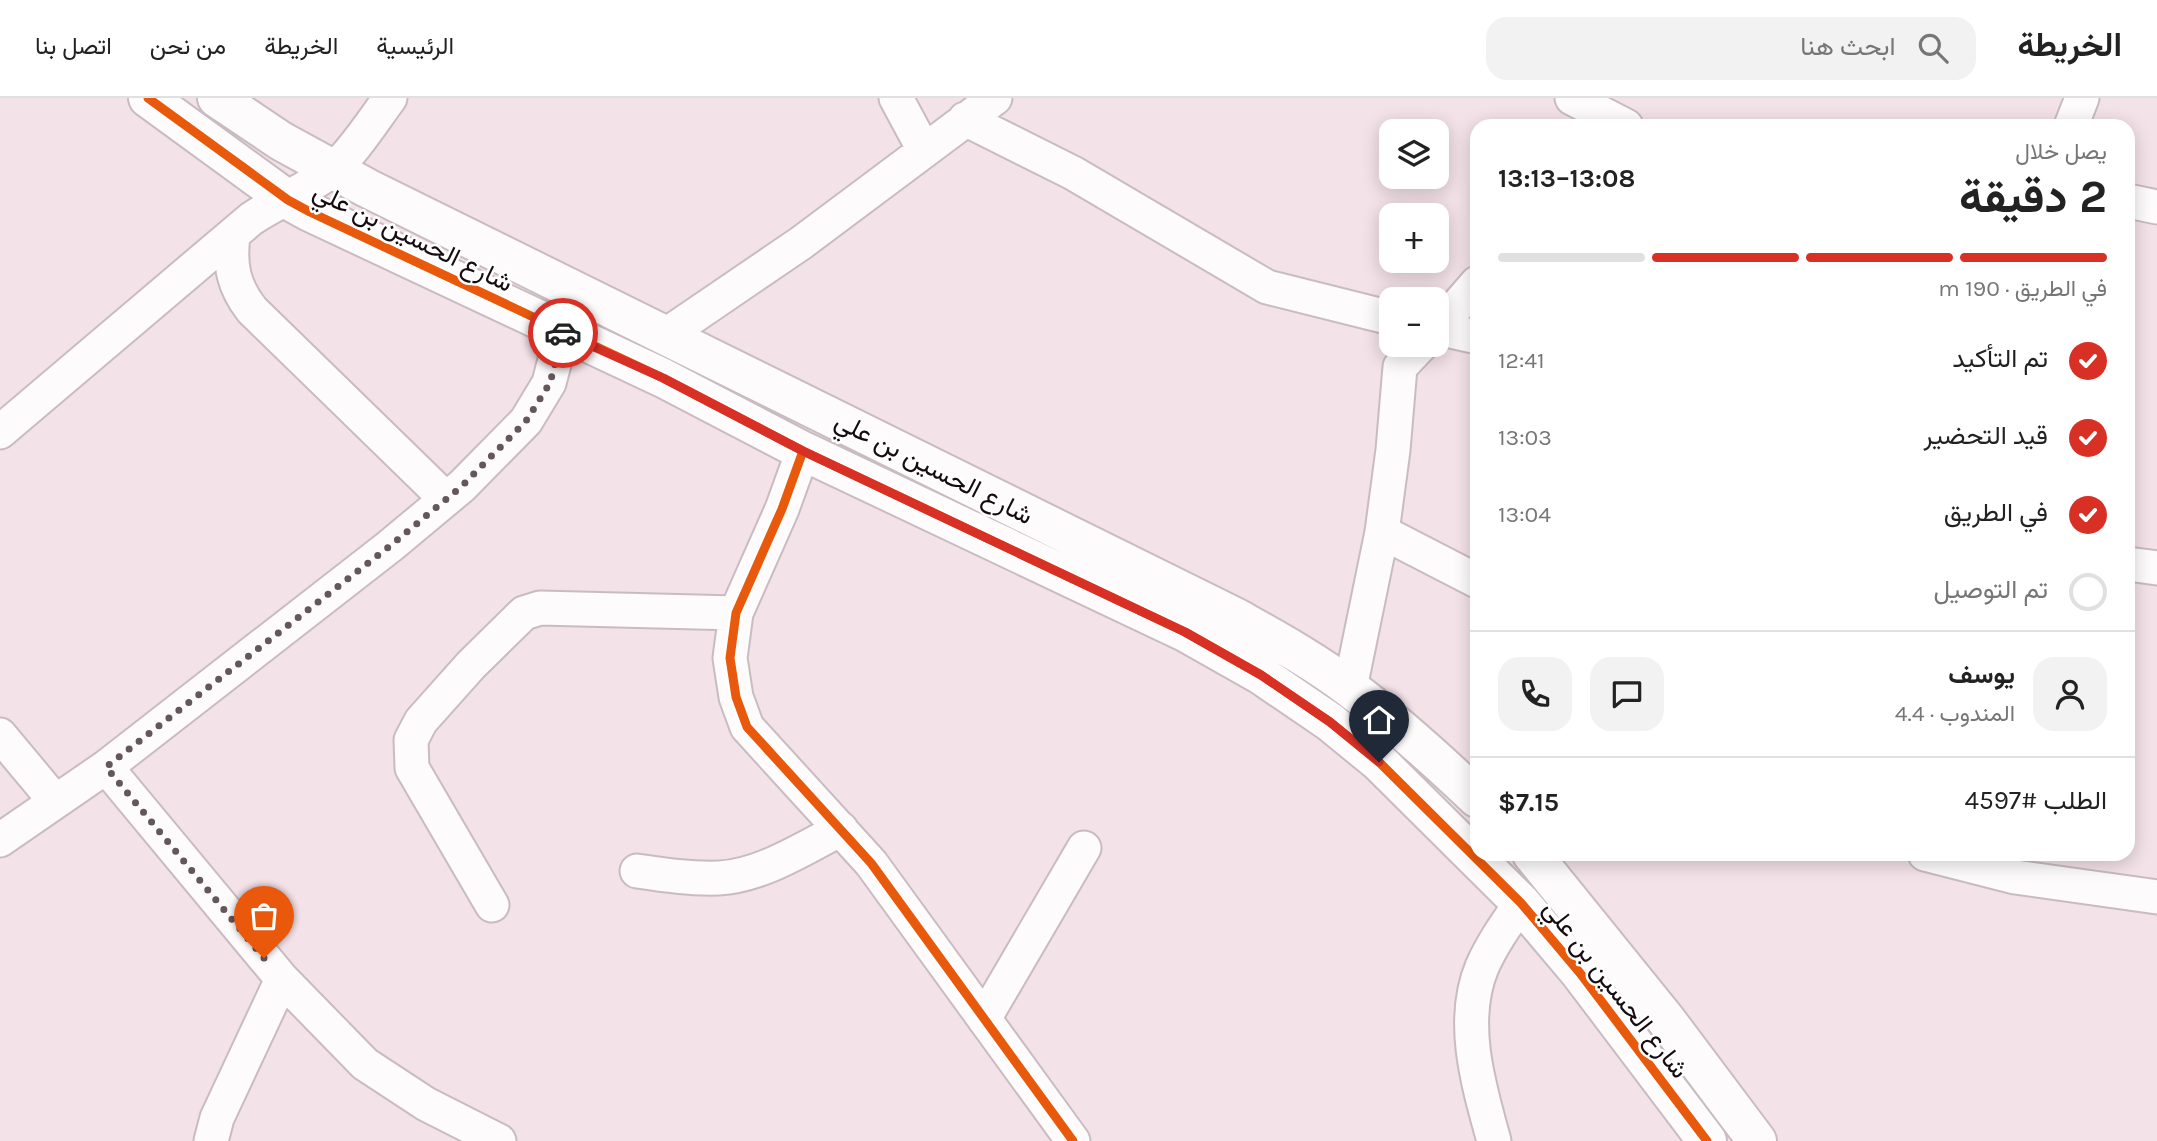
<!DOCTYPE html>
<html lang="ar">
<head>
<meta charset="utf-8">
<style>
	body { margin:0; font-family:Karla,Vazirmatn,sans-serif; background:#f2f2f2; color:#222; direction:rtl; height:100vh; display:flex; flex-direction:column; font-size:26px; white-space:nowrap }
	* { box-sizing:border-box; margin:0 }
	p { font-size:23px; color:#767676 }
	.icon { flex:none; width:38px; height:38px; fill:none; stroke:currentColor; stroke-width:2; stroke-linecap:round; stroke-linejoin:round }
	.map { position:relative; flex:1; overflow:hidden; direction:ltr }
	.drawer { position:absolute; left:1470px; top:21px; width:665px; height:742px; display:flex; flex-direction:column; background:#fff; border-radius:21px; box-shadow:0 4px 18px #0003; direction:rtl }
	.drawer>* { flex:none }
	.controls { position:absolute; left:1379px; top:21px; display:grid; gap:14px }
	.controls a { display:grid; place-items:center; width:70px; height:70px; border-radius:14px; background:#fff; box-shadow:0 4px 18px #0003; font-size:35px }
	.pin { position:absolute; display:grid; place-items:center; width:60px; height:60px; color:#fff; margin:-72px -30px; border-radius:50% 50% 50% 0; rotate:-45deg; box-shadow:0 0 7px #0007 }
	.pin .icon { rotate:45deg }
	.courier { position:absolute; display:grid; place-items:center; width:70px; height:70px; margin:-35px; border:5px solid #d93025; border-radius:50%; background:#fff; color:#222; box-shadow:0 2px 9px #0007 }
	.head em { font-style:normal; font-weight:700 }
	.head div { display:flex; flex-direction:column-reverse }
	.head { display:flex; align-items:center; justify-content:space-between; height:119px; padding:0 28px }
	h1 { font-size:46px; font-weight:700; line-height:52px }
	.bar { display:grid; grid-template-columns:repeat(4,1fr); gap:10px 7px; align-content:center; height:84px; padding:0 28px }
	.bar i { height:9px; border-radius:5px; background:#e0e0e0 }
	.bar .on { background:#d93025 }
	.bar p { grid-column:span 4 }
	.line { display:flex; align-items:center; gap:18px; padding:0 28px; border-top:2px solid #e0e0e0 }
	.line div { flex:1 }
	.round { display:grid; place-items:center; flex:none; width:74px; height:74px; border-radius:21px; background:#f2f2f2 }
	ol { padding:0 28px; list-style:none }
	li { display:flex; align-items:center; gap:21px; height:77px }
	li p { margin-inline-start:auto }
	li .icon { padding:7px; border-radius:50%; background:#d93025; color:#fff; stroke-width:4 }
	li:last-child { color:#767676 }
	li i { width:38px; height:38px; border:4px solid #e0e0e0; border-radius:50% }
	header { display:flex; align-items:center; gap:42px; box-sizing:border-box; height:98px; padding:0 35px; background:#fff; border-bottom:2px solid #e0e0e0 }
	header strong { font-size:33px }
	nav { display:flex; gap:38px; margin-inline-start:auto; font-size:24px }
	.search { width:490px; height:63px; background:#f2f2f2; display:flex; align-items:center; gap:18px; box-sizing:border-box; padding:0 24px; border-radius:21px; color:#767676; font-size:26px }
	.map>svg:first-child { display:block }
</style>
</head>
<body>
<header>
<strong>الخريطة</strong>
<div class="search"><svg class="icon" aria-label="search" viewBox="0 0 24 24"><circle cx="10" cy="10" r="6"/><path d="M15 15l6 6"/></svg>ابحث هنا</div>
<nav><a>الرئيسية</a><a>الخريطة</a><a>من نحن</a><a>اتصل بنا</a></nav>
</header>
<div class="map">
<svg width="2157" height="1043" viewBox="0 0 2157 1043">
	<rect width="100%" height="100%" fill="#f3e2e8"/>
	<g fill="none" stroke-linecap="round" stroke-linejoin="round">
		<!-- street casing -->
		<g stroke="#c9bcc0" stroke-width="37">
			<path id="street" d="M896 0 924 52
				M1572 0 1626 28
				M965 21 1073 75 1267 189 1391 220
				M2071 28 2082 0
				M2128 103 2157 109
				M233 138C229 168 234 189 252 212L446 401
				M1437 230 1477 239
				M1437 231 1477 185
				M666 237 801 145 995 0
				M0 334 251 121C277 104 306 92 331 73 350 59 375 20 390 0
				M803 353 782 411 736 515 730 560 736 599 747 629 871 765 1073 1043
				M1382 434 1477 483
				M2128 466 2157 470
				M1350 590 1382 434 1393 352 1400 269 1421 247
				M0 637 55 703
				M106 669 282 881 365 966 426 1006 499 1043
				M0 742 106 669 390 448 462 388 526 323 549 285 562 235
				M1925 756 2015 779 2157 799
				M637 773C664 777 691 781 719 780 761 778 804 750 841 731
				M492 807 412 670 411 642 421 623 471 567 524 515 540 510 736 515
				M984 921 1084 750
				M211 1043 217 1020 282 881
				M1494 1043C1479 989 1459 924 1482 869 1492 846 1507 825 1521 805"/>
		</g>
		<!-- secondary casing -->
		<g stroke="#c9bcc0" stroke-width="42">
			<path id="secondary" d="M148 0 288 102 310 114 663 280 803 353 1185 534 1261 577 1330 624 1379 664 1521 805 1580 875 1707 1043
				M217 0 281 43 367 90 1237 520C1276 542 1316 564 1351 591 1395 624 1437 662 1477 700
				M1532 756 1667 923 1757 1043"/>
		</g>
		<!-- street -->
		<use href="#street" stroke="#fdfbfc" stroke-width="33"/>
		<!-- secondary -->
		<use href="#secondary" stroke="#fdfbfc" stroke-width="38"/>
		<!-- cycleway casing -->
		<g stroke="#fff" stroke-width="13">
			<path id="cycleway" d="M148 0 288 102 310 114 663 280 803 353 1185 534 1261 577 1330 624 1379 664 1521 805 1580 875 1707 1043
				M803 353 782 411 736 515 730 560 736 599 747 629 871 765 1073 1043"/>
		</g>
		<!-- cycleway -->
		<use href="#cycleway" stroke="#e8590c" stroke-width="9"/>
	</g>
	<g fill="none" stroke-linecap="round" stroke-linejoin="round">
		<!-- done -->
		<path stroke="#63565c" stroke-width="7" stroke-dasharray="0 12.6" d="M264 860 106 669 390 448 462 388 526 323 550 285 563 235"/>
		<!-- route -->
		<path stroke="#d93025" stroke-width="9" d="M563 235 663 280 803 353 1185 534 1261 577 1330 624 1379 664"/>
	</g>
	<g text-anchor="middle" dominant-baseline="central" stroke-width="5" stroke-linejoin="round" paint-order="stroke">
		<!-- street labels -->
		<g font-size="26" fill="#160b10" stroke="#fff">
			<text transform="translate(413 139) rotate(26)">شارع الحسين بن علي</text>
			<text transform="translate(934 370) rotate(27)">شارع الحسين بن علي</text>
			<text transform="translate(1616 891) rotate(52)">شارع الحسين بن علي</text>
		</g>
	</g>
</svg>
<div class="controls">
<a><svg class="icon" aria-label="layers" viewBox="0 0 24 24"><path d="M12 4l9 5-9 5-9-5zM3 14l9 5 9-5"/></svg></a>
<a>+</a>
<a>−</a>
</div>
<div class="pin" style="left:264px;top:860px;background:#ea580c"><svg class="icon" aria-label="bag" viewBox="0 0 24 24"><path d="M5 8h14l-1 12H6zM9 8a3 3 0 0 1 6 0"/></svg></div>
<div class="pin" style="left:1379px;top:664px;background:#1f2937"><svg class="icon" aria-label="home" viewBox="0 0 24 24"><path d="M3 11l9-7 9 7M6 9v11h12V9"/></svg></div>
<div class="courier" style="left:563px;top:235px"><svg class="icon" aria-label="car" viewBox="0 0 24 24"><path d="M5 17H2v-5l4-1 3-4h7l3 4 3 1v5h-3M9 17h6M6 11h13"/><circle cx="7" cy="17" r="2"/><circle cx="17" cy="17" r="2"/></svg></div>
<section class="drawer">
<div class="head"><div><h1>2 دقيقة</h1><p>يصل خلال</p></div><em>13:08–13:13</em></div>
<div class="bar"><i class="on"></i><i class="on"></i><i class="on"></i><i></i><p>في الطريق · 190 m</p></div>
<ol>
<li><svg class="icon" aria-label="check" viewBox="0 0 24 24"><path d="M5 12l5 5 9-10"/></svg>تم التأكيد<p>12:41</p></li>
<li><svg class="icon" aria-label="check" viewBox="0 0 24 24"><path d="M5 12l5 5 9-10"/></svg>قيد التحضير<p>13:03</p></li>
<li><svg class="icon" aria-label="check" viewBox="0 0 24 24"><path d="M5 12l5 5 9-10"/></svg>في الطريق<p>13:04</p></li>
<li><i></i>تم التوصيل</li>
</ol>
<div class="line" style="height:126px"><a class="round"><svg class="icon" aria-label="person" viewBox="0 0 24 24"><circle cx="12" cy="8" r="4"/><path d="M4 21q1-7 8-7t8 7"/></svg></a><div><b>يوسف</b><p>المندوب · 4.4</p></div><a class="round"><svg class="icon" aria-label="chat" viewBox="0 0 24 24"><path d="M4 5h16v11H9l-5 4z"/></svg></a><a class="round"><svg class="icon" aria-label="phone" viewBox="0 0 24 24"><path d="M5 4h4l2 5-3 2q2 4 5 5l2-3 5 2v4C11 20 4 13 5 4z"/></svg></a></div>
<div class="line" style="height:91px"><div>الطلب #4597</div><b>$7.15</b></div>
</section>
</div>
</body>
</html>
